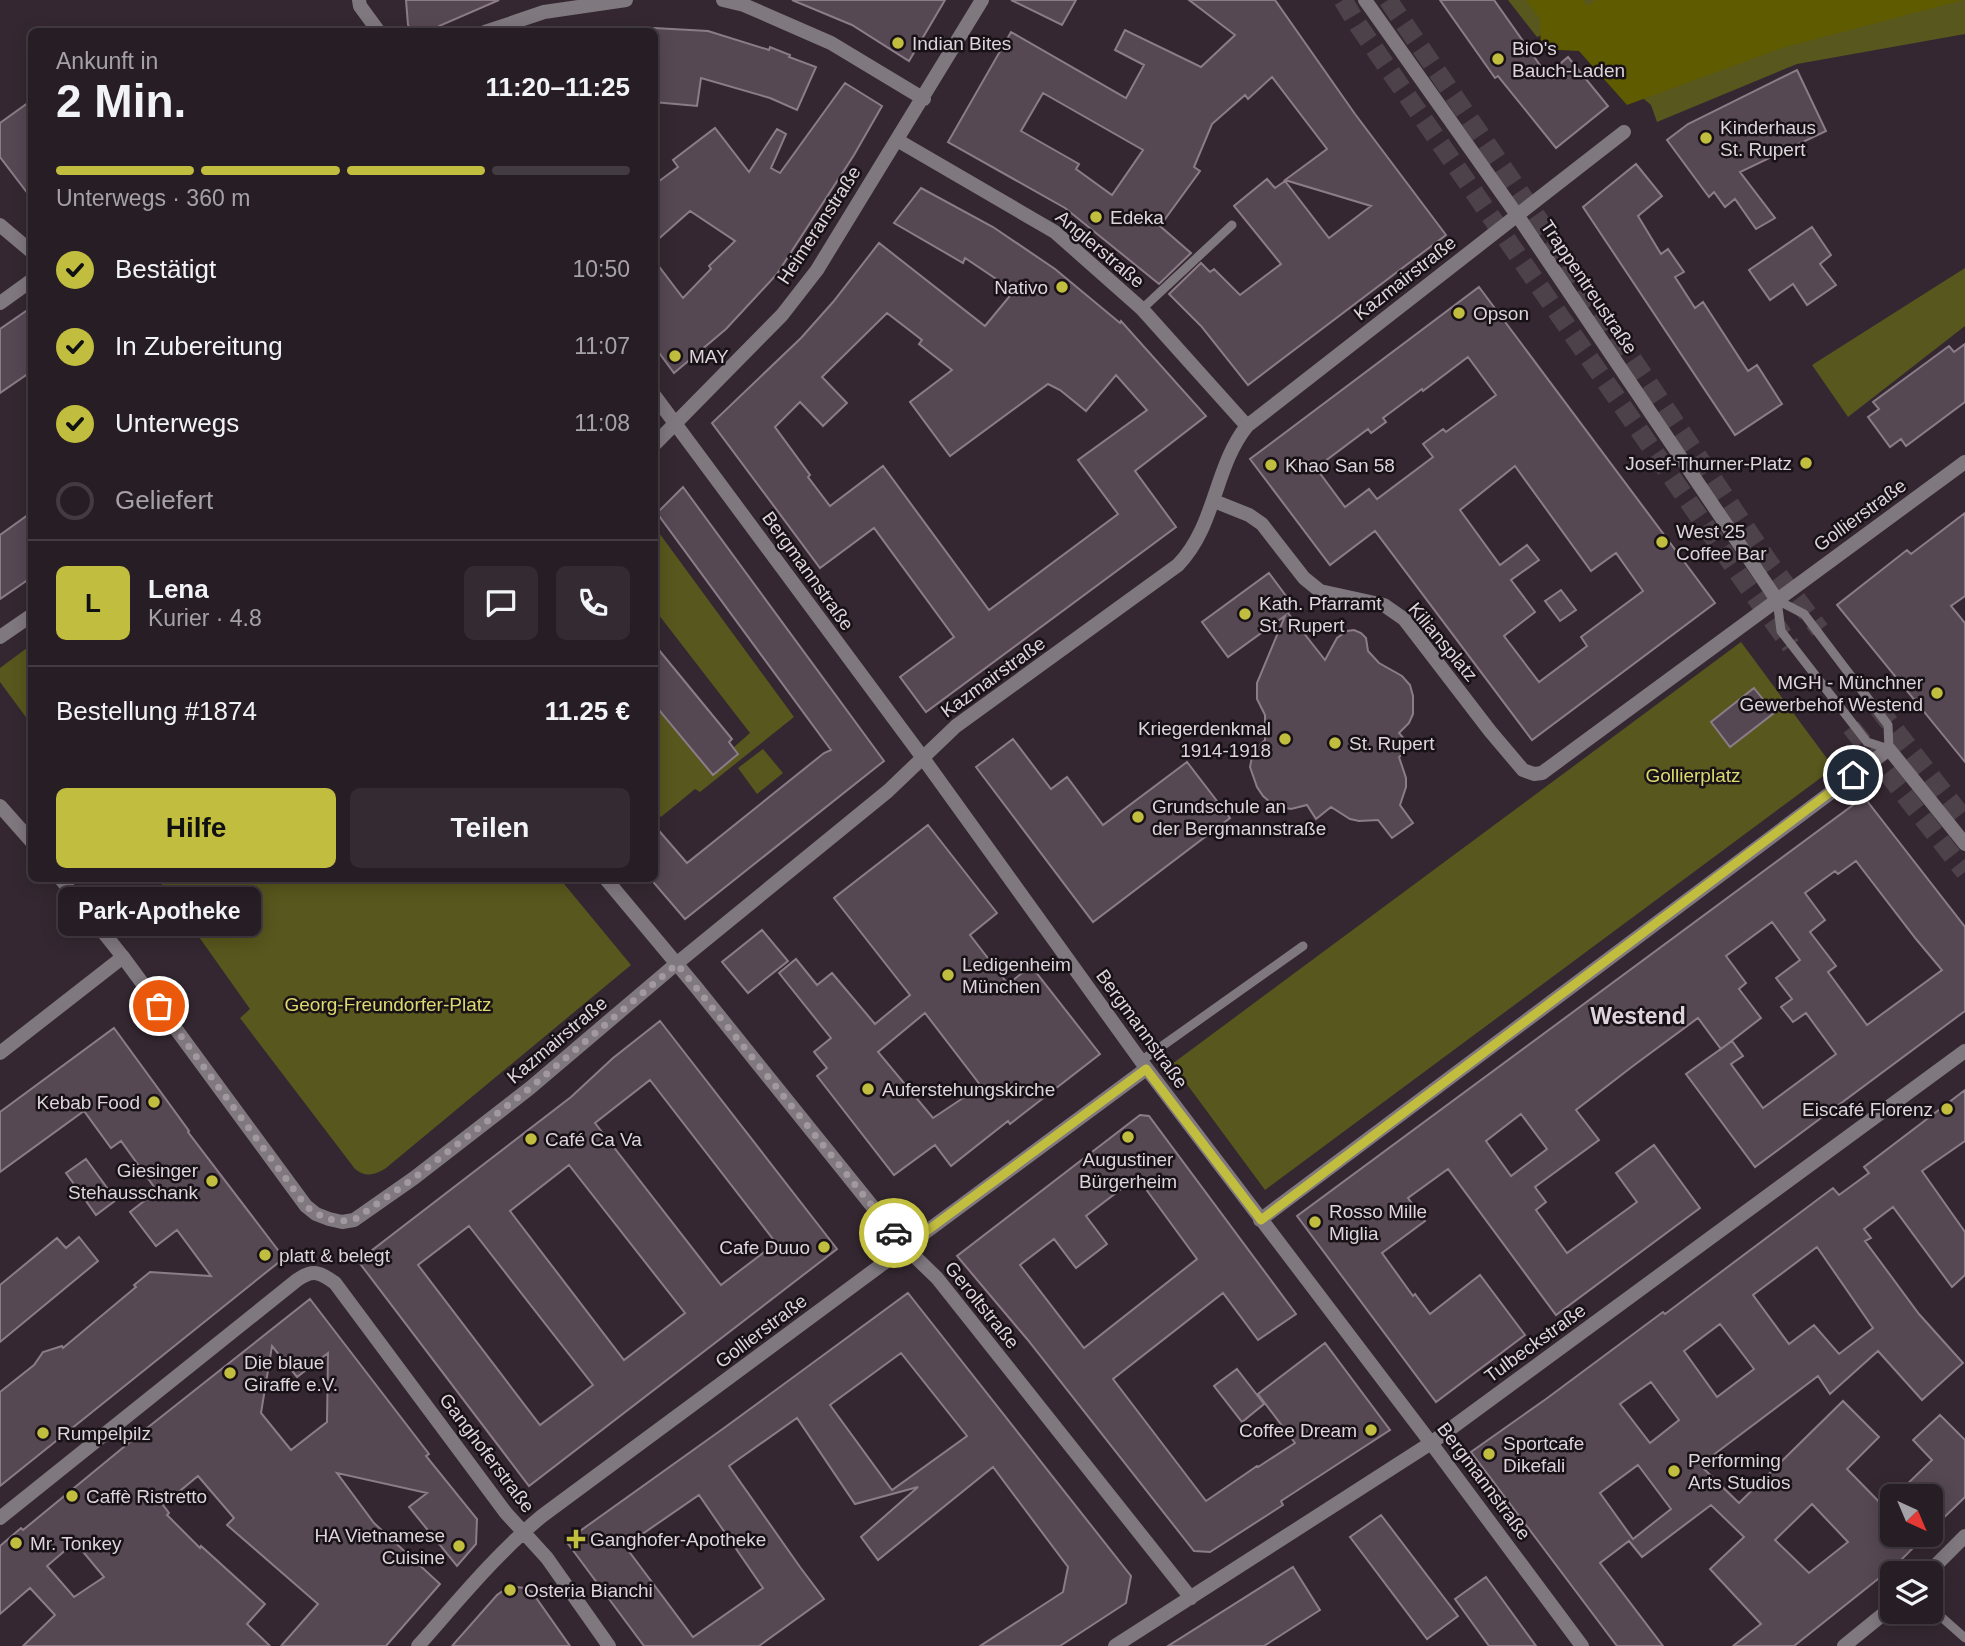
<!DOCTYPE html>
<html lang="de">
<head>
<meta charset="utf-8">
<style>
	body { margin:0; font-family:Arial,sans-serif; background:#332a32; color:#f1f3f6; height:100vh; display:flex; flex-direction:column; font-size:26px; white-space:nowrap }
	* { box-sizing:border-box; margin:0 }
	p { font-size:23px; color:#a4a2a7 }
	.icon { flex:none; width:38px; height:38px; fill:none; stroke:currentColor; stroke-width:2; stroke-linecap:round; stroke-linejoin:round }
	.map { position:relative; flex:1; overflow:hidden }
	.side { position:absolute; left:28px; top:28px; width:630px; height:854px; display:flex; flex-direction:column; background:#271d25; border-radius:10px; box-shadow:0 4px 18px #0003,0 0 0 2px #433b42 }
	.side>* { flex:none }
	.needle { width:46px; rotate:136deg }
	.controls { position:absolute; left:1880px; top:1484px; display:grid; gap:14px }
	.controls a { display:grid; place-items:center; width:63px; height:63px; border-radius:10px; background:#271d25; box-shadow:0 4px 18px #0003,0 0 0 2px #433b42; font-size:35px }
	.pin { position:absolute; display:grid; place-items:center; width:60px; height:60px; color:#fff; margin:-30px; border:4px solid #fff; border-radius:50%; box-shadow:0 2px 7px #0007 }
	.courier { position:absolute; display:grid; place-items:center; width:70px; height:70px; margin:-35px; border:5px solid #c1bd3f; border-radius:50%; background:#fff; color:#222; box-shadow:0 2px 9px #0007 }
	.bubble { position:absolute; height:49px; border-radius:10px; background:#271d25; box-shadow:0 4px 18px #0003,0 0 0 2px #433b42; font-size:23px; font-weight:600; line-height:49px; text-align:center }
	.summary em { font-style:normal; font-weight:600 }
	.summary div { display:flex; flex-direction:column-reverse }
	.summary { display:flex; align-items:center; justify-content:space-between; height:119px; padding:0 28px }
	h1 { font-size:46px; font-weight:600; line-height:52px }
	.bar { display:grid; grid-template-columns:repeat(4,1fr); gap:10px 7px; align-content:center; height:84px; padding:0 28px }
	.bar i { height:9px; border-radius:5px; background:#433b42 }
	.bar .current { background:#c1bd3f }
	.bar p { grid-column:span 4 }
	.line { display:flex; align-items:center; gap:18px; padding:0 28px; border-top:2px solid #433b42 }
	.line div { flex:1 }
	.round { display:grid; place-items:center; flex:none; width:74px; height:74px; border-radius:10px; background:#332a32 }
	ol { padding:0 28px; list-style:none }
	li { display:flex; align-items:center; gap:21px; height:77px }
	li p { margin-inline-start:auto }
	li .icon { padding:7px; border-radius:50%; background:#c1bd3f; color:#111; stroke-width:4 }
	li:last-child { color:#a4a2a7 }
	li i { width:38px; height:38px; border:4px solid #433b42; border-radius:50% }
	.cta { display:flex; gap:14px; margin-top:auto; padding:14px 28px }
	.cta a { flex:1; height:80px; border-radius:10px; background:#c1bd3f; color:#111; font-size:28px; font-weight:600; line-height:80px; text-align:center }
	.cta a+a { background:#332a32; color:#f1f3f6 }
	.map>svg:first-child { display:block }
</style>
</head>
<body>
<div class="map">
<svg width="1965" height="1646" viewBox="0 0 1965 1646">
	<rect width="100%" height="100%" fill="#342731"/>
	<!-- green -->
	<path fill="#58571e" d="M1508 0H1965V34L1797 64 1657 122 1651 105 1617 76 1569 22 1537 37Z
		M1965 268V326L1848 417 1812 365Z
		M654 526 794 717 700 792 695 789 661 817 655 809V704L713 775 738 754 733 748 750 733 655 610Z
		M1741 642 1834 768 1265 1190 1172 1064Z
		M31 645V724L0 682V668Z
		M763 749 783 773 757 794 738 768Z
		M158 879H560L631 965 386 1168C375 1175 366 1178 355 1169L240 1018 250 1009Z"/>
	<!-- forest -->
	<path fill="#5e5b00" d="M1526 0H1584L1586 6 1596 0H1963L1782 48 1627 105 1579 51 1541 49 1540 19Z"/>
	<!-- building -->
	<path fill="#564853" stroke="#8b7c88" stroke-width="2" fill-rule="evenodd" d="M406 0H499L439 26 435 32H413L408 25Z
		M792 0H945L909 61 852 25Z
		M1011 0H1076L1062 25Z
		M1189 0H1275L1355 114 1446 235 1248 385 1201 326 1169 294 1201 263 1210 272 1214 269 1240 295 1281 264 1234 206 1267 179 1275 188 1285 181 1329 238 1371 206 1285 180 1327 149 1272 77 1248 99 1245 95 1212 124 1194 167 1200 171 1160 226 1191 253 1159 284 1065 208 948 142 1011 32 1126 98 1144 65 1115 50 1125 30 1201 67 1235 35ZM1043 93 1143 150 1112 195 1076 169 1079 164 1021 131Z
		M1440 0H1494L1547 75 1568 57 1608 106 1556 148 1498 76 1495 78Z
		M654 28 708 31 769 50 770 47 790 55 789 57 816 67 797 110 770 98 701 78 697 106 654 102Z
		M1797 70 1826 131 1740 172 1775 218 1756 229 1735 199 1725 207 1714 192 1709 197 1667 140 1688 124Z
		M845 83 882 106 854 155 777 274 726 329 674 373 654 346V260L683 298 711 269 709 266 735 241 690 211 654 243V185L678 167 673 160 715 128 749 172 777 129 786 134 771 168 780 173Z
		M32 100V199L0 157V123Z
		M1636 164 1662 196 1638 216 1661 254 1668 249 1684 272 1675 277 1695 308 1703 302 1748 371 1757 365 1782 404 1735 435 1583 207Z
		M921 188 993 227 1055 269 1120 323 1121 321 1206 416 1135 471 1176 527 926 712 900 677 954 637 874 528 820 568 712 423 801 338 833 302 879 243 985 326 1014 291 965 258 963 263 894 223ZM887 313 922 340 919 344 952 370 910 402 950 456 1048 384 1060 390 1086 411 1116 375 1147 410 1078 460 1118 514 989 610 883 466 830 506 808 477 810 475 775 427 800 402 823 426 847 403 822 377Z
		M1812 227 1831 255 1820 264 1836 285 1807 305 1793 284 1770 300 1749 270Z
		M1479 287 1715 603 1532 740 1375 531 1330 565 1250 459ZM1468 357 1496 395 1446 432 1443 429 1423 444 1433 457 1377 499 1369 489 1345 507 1316 468 1368 429 1371 433 1386 422 1383 418 1422 389 1423 391ZM1515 466 1591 571 1616 553 1643 591 1581 637 1587 646 1539 682 1504 636 1535 612 1511 580 1539 560 1527 545 1500 565 1460 510Z
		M32 307V371L0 393V329Z
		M1965 344V402L1906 446 1901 439 1890 447 1868 417 1879 409 1873 402 1949 346 1954 352Z
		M683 487 884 761 685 919 654 883V825L687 863 824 753 831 750 657 513Z
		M32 512V577L0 599V535Z
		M1965 513V596L1951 606 1965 623V762L1837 605 1907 550 1911 554Z
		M1269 573 1295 608 1288 613 1325 660 1337 638 1347 631 1354 630 1361 633 1366 638 1368 651 1379 663 1402 676 1410 685 1413 696V714L1409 723 1399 733 1411 747 1399 757 1406 778V787L1400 805 1413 823 1392 838 1378 820 1359 821 1350 819 1331 807 1316 819 1307 805 1291 809 1281 807 1271 803 1263 796 1257 787 1250 767 1252 757 1257 748 1265 740V715L1257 699V683L1285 616 1228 657 1202 622Z
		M1561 590 1576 610 1560 621 1545 601Z
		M654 644 732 739 729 742 738 754 713 775 654 704Z
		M1754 688 1774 713 1730 747 1711 722Z
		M1013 739 1051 789 1067 777 1103 825 1187 762 1230 818 1093 922 976 767Z
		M1864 797 1965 927V1011L1755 1167 1686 1074 1732 1041 1743 1056 1731 1064 1763 1108 1836 1054 1806 1013 1793 1022 1781 1007 1792 999 1776 978 1800 960 1772 922 1726 956 1746 983 1739 989 1761 1018 1721 1049 1698 1018 1633 1066 1576 1110 1599 1140 1535 1187 1546 1202 1536 1210 1567 1253 1637 1202 1616 1173 1654 1145 1700 1208 1556 1315 1448 1169 1408 1198 1425 1221 1382 1253 1413 1296 1415 1294 1430 1314 1480 1275 1525 1335 1436 1402 1297 1216ZM1856 861 1916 939 1942 970 1867 1025 1828 972 1836 966 1810 932 1825 920 1805 893 1835 871 1838 874ZM1521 1114 1547 1149 1511 1176 1486 1141Z
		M928 825 997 913 970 935 1008 984 1031 966 1100 1054 1010 1124 1008 1121 951 1166 935 1145 894 1175 817 1076 827 1068 814 1052 831 1038 779 973 796 959 817 985 832 973 875 1024 910 995 834 898ZM925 1013 981 1086 933 1118 878 1052Z
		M762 930 788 961 748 993 722 962Z
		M660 1021 837 1249 529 1486 358 1261 571 1097 613 1058ZM650 1080 776 1243 721 1285 595 1123ZM569 1165 685 1313 624 1360 510 1211ZM469 1226 593 1385 540 1425 418 1265Z
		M114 1028 189 1131 188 1132 284 1258 0 1486V1392L34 1365 43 1352 62 1346 63 1348 136 1287 134 1285 150 1272 211 1276 177 1230 156 1246 130 1212 157 1191 121 1141 111 1148 84 1111 0 1172V1112Z
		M1965 1090V1141L1922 1171 1965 1232V1275L1952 1287 1893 1207 1864 1229 1871 1238 1865 1241 1919 1314 1963 1363 1922 1400 1878 1351 1830 1394 1818 1376 1700 1465 1739 1503 1843 1401 1879 1437 1847 1469 1892 1515V1535H1926L1898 1563 1794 1646H1733L1761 1624 1710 1569 1744 1537 1711 1505 1642 1557 1629 1541 1600 1563 1663 1646H1617L1471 1452 1546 1399 1663 1312 1665 1314 1833 1188 1839 1195 1869 1173 1864 1167ZM1817 1247 1873 1328 1839 1354 1814 1325 1789 1344 1753 1295ZM1720 1324 1754 1369 1717 1397 1684 1351ZM1651 1382 1679 1420 1650 1443 1620 1404ZM1638 1465 1671 1509 1633 1539 1600 1493ZM1812 1504 1848 1542 1809 1573 1775 1540Z
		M1140 1115 1149 1116 1296 1314 1258 1340 1223 1293 1113 1379 1206 1501 1257 1466 1258 1467 1295 1443 1258 1394 1325 1343 1390 1430 1281 1501 1283 1505 1210 1552 1194 1551 1027 1339 957 1256ZM1137 1177 1197 1259 1084 1348 1020 1265 1054 1239 1076 1268 1107 1244 1086 1216Z
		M86 1159 116 1200 96 1215 66 1173Z
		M79 1237 98 1261 0 1342V1285L57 1238 66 1248Z
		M908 1293 1131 1576 1126 1603 1060 1646H980L1063 1592 1068 1567 993 1467 878 1560 861 1537 918 1487 855 1504 797 1418 729 1466 800 1567 824 1599 759 1646H644L566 1541 724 1428ZM901 1353 967 1436 892 1490 830 1405ZM699 1495 763 1588 693 1637 625 1546Z
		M310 1299 429 1454 426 1456 477 1519 476 1544 457 1566 409 1507 427 1493 337 1473 374 1523 440 1584 386 1646H281L318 1604 227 1525 234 1518 198 1476 163 1505 169 1513 167 1515 200 1548 201 1546 265 1604 247 1624 270 1646H23L55 1615 30 1588 0 1614V1546L21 1528 23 1530 142 1432ZM272 1346 297 1377 328 1353 327 1422 291 1450 261 1413ZM75 1542 104 1577 74 1597 47 1566Z
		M1237 1369 1264 1404 1242 1422 1214 1386Z
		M1940 1415 1965 1440V1497L1930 1531V1496H1895L1932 1460 1913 1440Z
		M1381 1515 1458 1616 1427 1639 1350 1537Z
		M1293 1567 1320 1610 1264 1646H1168Z
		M1486 1577 1536 1646H1489L1455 1599Z
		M516 1587 525 1588 532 1592 570 1646H452L497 1595 507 1588Z"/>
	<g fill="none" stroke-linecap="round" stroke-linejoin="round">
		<!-- trunk-tunnel -->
		<path stroke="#4d414a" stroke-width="19" stroke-dasharray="19 10" stroke-linecap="butt" d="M1343 0 1358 25 1743 580 1791 646
			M1388 0 1543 226 1770 564 1820 630
			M1878 708 1965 820
			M1851 727 1965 872"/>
		<!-- service -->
		<path stroke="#7f787e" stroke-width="9" d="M1142 309 1232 225
			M1777 600 1804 614 1888 725 1889 749 1867 742 1781 631Z
			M1141 1061 1303 946
			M1930 1607 1965 1638"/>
		<!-- minor -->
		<path stroke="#7f787e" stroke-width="14" d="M359 0 360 6 379 32
			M723 0 744 5 831 43 924 99
			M1365 0 1517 215 1777 600
			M485 32 544 12 626 0
			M897 140 1055 232 1142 309 1247 426
			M0 225 32 252
			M0 303 32 280
			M654 395 923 758 1141 1061 1431 1443 1582 1646
			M654 445 782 315 817 270 982 0
			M1214 501 1249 515 1262 524 1304 578 1320 591 1384 605 1404 619 1490 731 1523 770 1534 774 1542 773 1965 462
			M0 637 32 615
			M605 878 696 987 905 1247 937 1278 1191 1598
			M123 957 306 1206 316 1214 329 1219 342 1222 354 1220 414 1178 530 1088 676 964 888 791 956 726 1178 565C1216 526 1214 467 1247 426L1624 132
			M1260 1220 1889 749 1965 844
			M0 1518 297 1280C313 1269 320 1272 335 1283L506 1513 547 1558 609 1646
			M1928 1573 1965 1536
			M418 1646C458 1601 496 1554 542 1516L1146 1069
			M1115 1646 1431 1443 1965 1051
			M1844 1646 1892 1607"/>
		<!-- tertiary -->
		<path stroke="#7f787e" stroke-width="14" d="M0 806 32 842
			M0 1053 123 957 60 878"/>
	</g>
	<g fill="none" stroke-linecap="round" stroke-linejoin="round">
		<!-- done -->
		<path stroke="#a298a0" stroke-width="7" stroke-dasharray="0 12.6" d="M159 1006 306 1206C321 1218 335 1223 354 1220L414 1178 530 1088 677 964 894 1233"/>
		<!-- route -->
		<path stroke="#c1bd3f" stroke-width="9" d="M894 1233 905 1247 1146 1069 1261 1220 1853 775"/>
	</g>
	<!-- markers -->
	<g fill="#c1bd3f" stroke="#181216" stroke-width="2.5">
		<circle cx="898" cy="43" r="7"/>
		<circle cx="1498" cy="59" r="7"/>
		<circle cx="1706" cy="138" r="7"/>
		<circle cx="1096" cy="217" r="7"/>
		<circle cx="1062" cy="287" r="7"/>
		<circle cx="1459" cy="313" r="7"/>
		<circle cx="675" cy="356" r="7"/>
		<circle cx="1806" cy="463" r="7"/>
		<circle cx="1271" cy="465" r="7"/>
		<circle cx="1662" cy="542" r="7"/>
		<circle cx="1245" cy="614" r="7"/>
		<circle cx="1937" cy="693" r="7"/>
		<circle cx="1285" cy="739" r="7"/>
		<circle cx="1335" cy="743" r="7"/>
		<circle cx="1138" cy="817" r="7"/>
		<circle cx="948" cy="975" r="7"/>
		<circle cx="868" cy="1089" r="7"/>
		<circle cx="154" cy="1102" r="7"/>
		<circle cx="1947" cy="1109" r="7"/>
		<circle cx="1128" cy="1137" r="7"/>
		<circle cx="531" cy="1139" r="7"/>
		<circle cx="212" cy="1181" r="7"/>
		<circle cx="1315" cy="1222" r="7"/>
		<circle cx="824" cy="1247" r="7"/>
		<circle cx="265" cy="1255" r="7"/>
		<circle cx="230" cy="1373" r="7"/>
		<circle cx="1371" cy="1430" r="7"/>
		<circle cx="43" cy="1433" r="7"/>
		<circle cx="1489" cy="1454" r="7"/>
		<circle cx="1674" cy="1471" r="7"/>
		<circle cx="72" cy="1496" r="7"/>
		<path d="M572.5 1528.5h7v7h7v7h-7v7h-7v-7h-7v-7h7z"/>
		<circle cx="16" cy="1543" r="7"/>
		<circle cx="459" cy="1546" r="7"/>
		<circle cx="510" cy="1590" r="7"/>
	</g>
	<g text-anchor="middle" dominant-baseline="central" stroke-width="5" stroke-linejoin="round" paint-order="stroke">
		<!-- poi labels -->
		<g font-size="19" fill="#ddd5db" stroke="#181216" text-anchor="start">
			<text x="912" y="43">Indian Bites</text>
			<text x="1512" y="48">BiO's<tspan x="1512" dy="22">Bauch-Laden</tspan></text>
			<text x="1720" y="127">Kinderhaus<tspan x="1720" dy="22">St. Rupert</tspan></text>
			<text x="1110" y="217">Edeka</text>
			<text x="1048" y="287" text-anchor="end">Nativo</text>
			<text x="1473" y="313">Opson</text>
			<text x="689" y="356">MAY</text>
			<text x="1792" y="463" text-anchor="end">Josef-Thurner-Platz</text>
			<text x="1285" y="465">Khao San 58</text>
			<text x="1676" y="531">West 25<tspan x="1676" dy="22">Coffee Bar</tspan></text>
			<text x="1259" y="603">Kath. Pfarramt<tspan x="1259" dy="22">St. Rupert</tspan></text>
			<text x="1923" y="682" text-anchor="end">MGH - Münchner<tspan x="1923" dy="22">Gewerbehof Westend</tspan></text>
			<text x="1271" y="728" text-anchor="end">Kriegerdenkmal<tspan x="1271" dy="22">1914-1918</tspan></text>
			<text x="1349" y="743">St. Rupert</text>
			<text x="1152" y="806">Grundschule an<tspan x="1152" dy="22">der Bergmannstraße</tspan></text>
			<text x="962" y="964">Ledigenheim<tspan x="962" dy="22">München</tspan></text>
			<text x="882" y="1089">Auferstehungskirche</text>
			<text x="140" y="1102" text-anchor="end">Kebab Food</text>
			<text x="1933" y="1109" text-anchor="end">Eiscafé Florenz</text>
			<text x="545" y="1139">Café Ca Va</text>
			<text x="1128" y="1159" text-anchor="middle">Augustiner<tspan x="1128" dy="22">Bürgerheim</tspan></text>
			<text x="198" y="1170" text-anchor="end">Giesinger<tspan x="198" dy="22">Stehausschank</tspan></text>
			<text x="1329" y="1211">Rosso Mille<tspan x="1329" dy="22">Miglia</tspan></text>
			<text x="810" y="1247" text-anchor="end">Cafe Duuo</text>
			<text x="279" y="1255">platt &amp; belegt</text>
			<text x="244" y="1362">Die blaue<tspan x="244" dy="22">Giraffe e.V.</tspan></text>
			<text x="1357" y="1430" text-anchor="end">Coffee Dream</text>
			<text x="57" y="1433">Rumpelpilz</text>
			<text x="1503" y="1443">Sportcafe<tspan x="1503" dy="22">Dikefali</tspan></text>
			<text x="1688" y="1460">Performing<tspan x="1688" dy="22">Arts Studios</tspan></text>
			<text x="86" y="1496">Caffè Ristretto</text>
			<text x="445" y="1535" text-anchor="end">HA Vietnamese<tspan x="445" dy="22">Cuisine</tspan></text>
			<text x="590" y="1539">Ganghofer-Apotheke</text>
			<text x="30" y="1543">Mr. Tonkey</text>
			<text x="524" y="1590">Osteria Bianchi</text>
		</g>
		<!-- street labels -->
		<g font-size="19" fill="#ddd5db" stroke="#181216">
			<text transform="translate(819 225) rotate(-57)">Heimeranstraße</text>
			<text transform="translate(1100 249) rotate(40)">Anglerstraße</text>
			<text transform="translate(1405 278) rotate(-38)">Kazmairstraße</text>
			<text transform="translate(1589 287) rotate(56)">Trappentreustraße</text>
			<text transform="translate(1860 515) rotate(-36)">Gollierstraße</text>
			<text transform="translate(808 571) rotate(54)">Bergmannstraße</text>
			<text transform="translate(1443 642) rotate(50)">Kiliansplatz</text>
			<text transform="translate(993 677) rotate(-36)">Kazmairstraße</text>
			<text transform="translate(1142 1029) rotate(54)">Bergmannstraße</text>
			<text transform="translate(557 1040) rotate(-40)">Kazmairstraße</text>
			<text transform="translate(982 1305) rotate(51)">Geroltstraße</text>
			<text transform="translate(761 1331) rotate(-37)">Gollierstraße</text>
			<text transform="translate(1535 1343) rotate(-36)">Tulbeckstraße</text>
			<text transform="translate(487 1453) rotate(53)">Ganghoferstraße</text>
			<text transform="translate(1484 1481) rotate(53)">Bergmannstraße</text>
		</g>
		<!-- park labels -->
		<g font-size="19" fill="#ddda6f" stroke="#181216">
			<text x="1693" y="775">Gollierplatz</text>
			<text x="388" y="1004">Georg-Freundorfer-Platz</text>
		</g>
		<!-- quarter labels -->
		<g font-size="23" font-weight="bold" fill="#ddd5db" stroke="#181216">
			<text x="1638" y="1016">Westend</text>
		</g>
	</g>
</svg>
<div class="controls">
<a><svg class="needle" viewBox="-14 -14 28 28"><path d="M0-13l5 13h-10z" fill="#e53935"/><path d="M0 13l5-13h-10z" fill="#a4a2a7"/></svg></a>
<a><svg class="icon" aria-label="layers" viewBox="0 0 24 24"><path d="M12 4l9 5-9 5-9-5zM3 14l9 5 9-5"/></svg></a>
</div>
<div class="pin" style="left:159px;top:1006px;background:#ea580c"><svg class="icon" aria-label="bag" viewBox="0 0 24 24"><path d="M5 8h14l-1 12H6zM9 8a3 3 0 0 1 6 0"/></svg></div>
<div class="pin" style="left:1853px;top:775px;background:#1f2937"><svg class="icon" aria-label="home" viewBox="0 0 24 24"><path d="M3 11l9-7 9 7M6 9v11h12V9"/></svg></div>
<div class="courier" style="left:894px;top:1233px"><svg class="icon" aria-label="car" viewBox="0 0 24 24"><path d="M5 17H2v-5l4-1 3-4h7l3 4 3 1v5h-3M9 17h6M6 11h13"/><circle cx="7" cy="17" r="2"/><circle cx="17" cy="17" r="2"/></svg></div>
<div class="bubble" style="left:58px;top:887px;width:203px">Park-Apotheke</div>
<section class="side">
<div class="summary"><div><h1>2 Min.</h1><p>Ankunft in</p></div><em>11:20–11:25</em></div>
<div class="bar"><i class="current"></i><i class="current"></i><i class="current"></i><i></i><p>Unterwegs · 360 m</p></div>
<ol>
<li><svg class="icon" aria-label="check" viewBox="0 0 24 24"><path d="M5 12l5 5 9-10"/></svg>Bestätigt<p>10:50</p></li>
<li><svg class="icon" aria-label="check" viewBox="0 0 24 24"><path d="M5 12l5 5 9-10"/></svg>In Zubereitung<p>11:07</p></li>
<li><svg class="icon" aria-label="check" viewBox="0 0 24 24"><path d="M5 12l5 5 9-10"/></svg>Unterwegs<p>11:08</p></li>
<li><i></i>Geliefert</li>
</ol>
<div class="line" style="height:126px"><b class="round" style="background:#c1bd3f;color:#111">L</b><div><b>Lena</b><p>Kurier · 4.8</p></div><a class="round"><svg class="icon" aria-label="chat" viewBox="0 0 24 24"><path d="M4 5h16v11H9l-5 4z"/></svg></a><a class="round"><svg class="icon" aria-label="phone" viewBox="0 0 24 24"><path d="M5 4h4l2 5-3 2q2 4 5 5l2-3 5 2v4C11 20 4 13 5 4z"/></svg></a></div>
<div class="line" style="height:91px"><div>Bestellung #1874</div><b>11.25 €</b></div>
<div class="cta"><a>Hilfe</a><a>Teilen</a></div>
</section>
</div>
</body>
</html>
